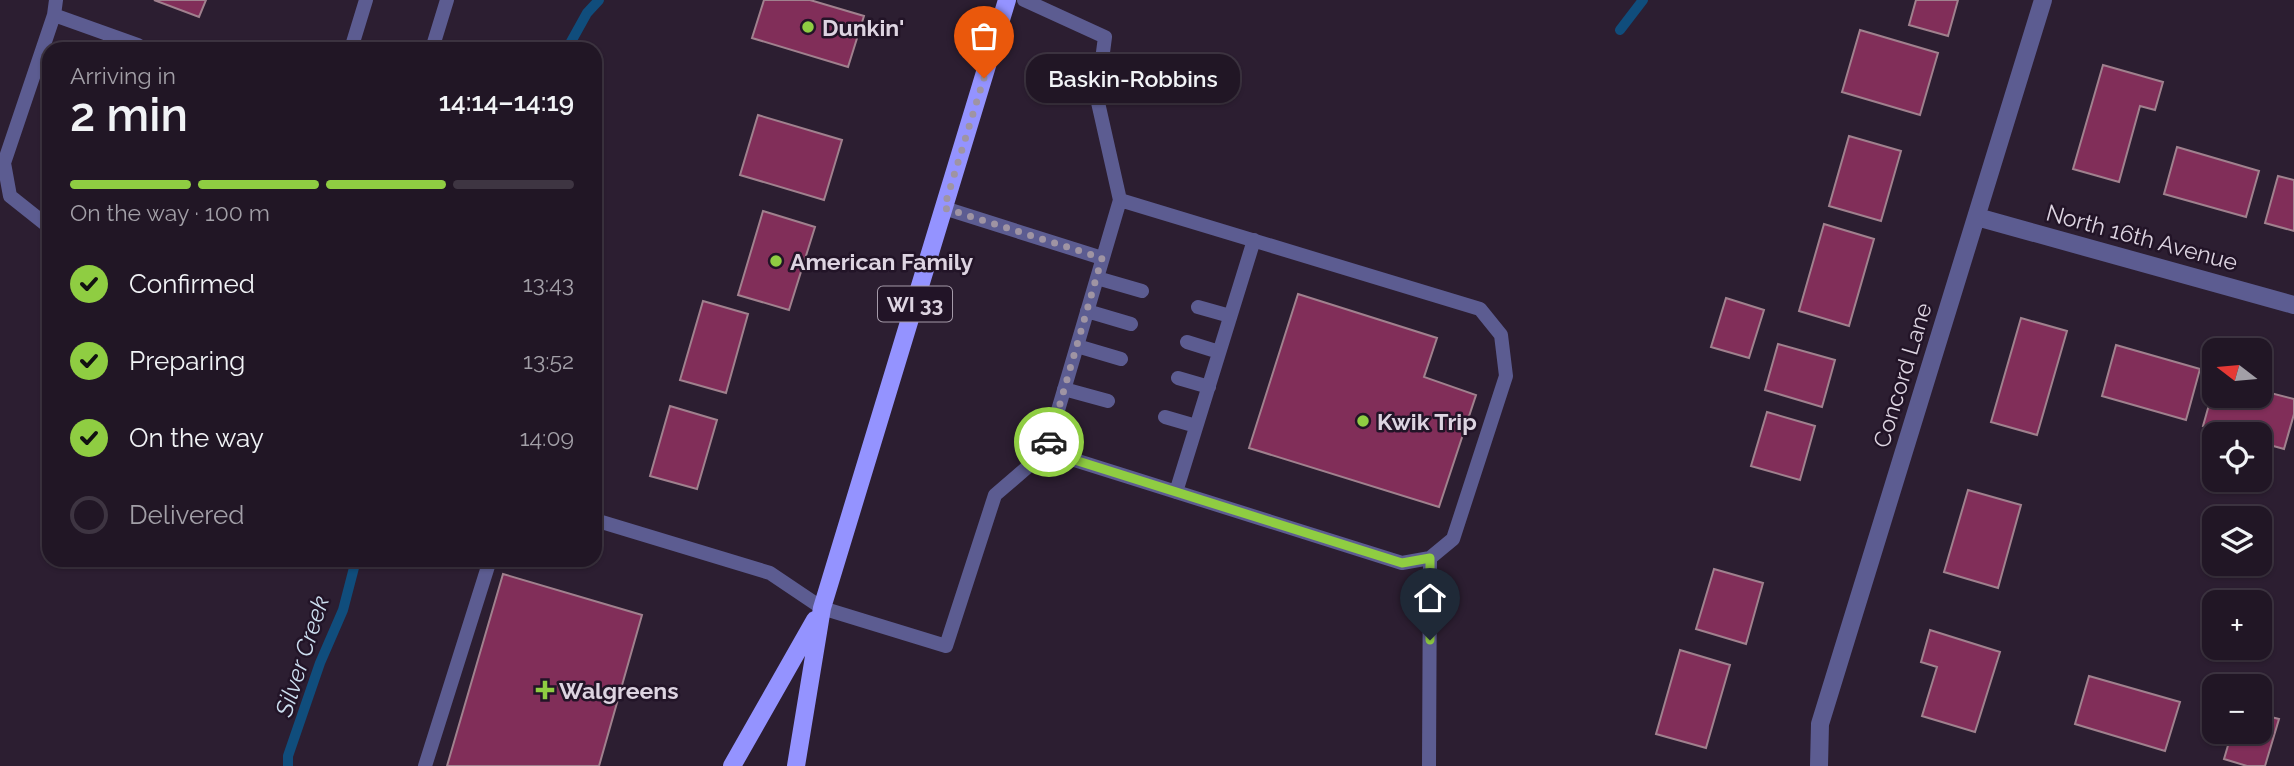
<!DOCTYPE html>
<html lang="en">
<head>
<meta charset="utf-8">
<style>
	body { margin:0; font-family:Raleway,sans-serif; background:#2d2332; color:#f1f3f6; height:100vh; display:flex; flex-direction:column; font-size:26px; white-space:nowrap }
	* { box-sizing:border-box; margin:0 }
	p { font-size:23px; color:#a29fa7 }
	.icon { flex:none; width:38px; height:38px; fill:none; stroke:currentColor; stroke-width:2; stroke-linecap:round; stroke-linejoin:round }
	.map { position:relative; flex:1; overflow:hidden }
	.side { position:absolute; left:42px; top:42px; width:560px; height:525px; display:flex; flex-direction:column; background:#211625; border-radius:21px; box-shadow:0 2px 5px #0004,0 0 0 2px #3e3542 }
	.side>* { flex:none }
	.needle { width:46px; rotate:286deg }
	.buttons { position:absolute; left:2202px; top:338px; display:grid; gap:14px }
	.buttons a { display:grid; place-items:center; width:70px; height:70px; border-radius:14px; background:#211625; box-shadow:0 2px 5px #0004,0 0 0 2px #3e3542; font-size:35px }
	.pin { position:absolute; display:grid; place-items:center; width:60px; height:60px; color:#fff; margin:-72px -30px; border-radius:50% 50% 50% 0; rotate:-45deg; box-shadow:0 0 7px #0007 }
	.pin .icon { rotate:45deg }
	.courier { position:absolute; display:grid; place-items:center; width:70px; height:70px; margin:-35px; border:5px solid #8fcd42; border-radius:50%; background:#fff; color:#222; box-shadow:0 2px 9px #0007 }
	.bubble { position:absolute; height:49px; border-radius:21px; background:#211625; box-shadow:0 2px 5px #0004,0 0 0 2px #3e3542; font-size:23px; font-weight:600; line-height:49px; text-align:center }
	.headline em { font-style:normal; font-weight:600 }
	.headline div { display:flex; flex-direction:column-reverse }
	.headline { display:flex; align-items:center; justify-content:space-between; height:119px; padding:0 28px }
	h1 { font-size:46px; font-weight:600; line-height:52px }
	.bar { display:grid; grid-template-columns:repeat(4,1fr); gap:10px 7px; align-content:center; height:84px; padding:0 28px }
	.bar i { height:9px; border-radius:5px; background:#3e3542 }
	.bar .selected { background:#8fcd42 }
	.bar p { grid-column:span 4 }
	ol { padding:0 28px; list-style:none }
	li { display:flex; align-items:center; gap:21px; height:77px }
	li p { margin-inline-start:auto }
	li .icon { padding:7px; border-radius:50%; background:#8fcd42; color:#111; stroke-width:4 }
	li:last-child { color:#a29fa7 }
	li i { width:38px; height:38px; border:4px solid #3e3542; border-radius:50% }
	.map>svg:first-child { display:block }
</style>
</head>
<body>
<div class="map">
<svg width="2294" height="766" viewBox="0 0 2294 766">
	<rect width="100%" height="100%" fill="#2c1e31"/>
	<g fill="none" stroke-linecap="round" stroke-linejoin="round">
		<!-- stream -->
		<path stroke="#104d7c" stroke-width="10" d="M1620 30 1643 0
			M567 49 587 13 599 0
			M288 766V756L320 663 343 610 356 560"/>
	</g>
	<!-- building -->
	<path fill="#812e59" stroke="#a0818e" stroke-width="2" d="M154 0H206L199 17Z
		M764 0H810L864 16 848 67 752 38Z
		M764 0H810L864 16 848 67 752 38Z
		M1916 0H1958L1948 36 1909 25Z
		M1860 30 1938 53 1920 115 1842 92Z
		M2103 65 2163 82 2155 110 2140 106 2119 182 2073 169Z
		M758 115 842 140 824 200 740 175Z
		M1849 136 1901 151 1881 221 1829 206Z
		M2177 147 2259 171 2246 217 2164 194Z
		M2278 176 2294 180V231L2265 223Z
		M763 211 815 227 789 310 738 295Z
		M1824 224 1874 239 1849 326 1799 311Z
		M1298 294 1437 338 1424 377 1476 395 1439 507 1249 448Z
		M1726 298 1764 310 1749 358 1711 347Z
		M703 301 748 314 726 393 680 380Z
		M2021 318 2067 331 2037 435 1991 422Z
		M1778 344 1835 360 1822 407 1765 390Z
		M2116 345 2200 369 2186 420 2102 396Z
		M2214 387V396H2259V390L2294 399V414L2284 449 2259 442V434H2232L2203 426Z
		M670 406 717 420 697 489 650 476Z
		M1767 412 1815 426 1800 480 1751 466Z
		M1968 490 2021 505 1998 588 1944 572Z
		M1714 569 1763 583 1746 644 1696 629Z
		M503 574 642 615 599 766H447Z
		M1930 630 2000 652 1975 732 1922 716 1937 667 1921 662Z
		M1680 650 1730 665 1706 748 1656 734Z
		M2089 676 2180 702 2165 751 2075 724Z
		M2259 714 2279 719 2265 766H2247L2224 759 2232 732H2259Z"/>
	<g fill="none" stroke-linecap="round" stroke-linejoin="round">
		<!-- lane -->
		<path stroke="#5c5c91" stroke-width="14" d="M54 15 138 45 137 49
			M351 49 366 0
			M432 49 447 0
			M944 208 1102 258
			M49 227 10 196 4 163 54 15 56 0
			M1097 278 1142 291
			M1198 307 1230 316
			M1087 311 1131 324
			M1187 342 1219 352
			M1077 346 1121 359
			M1178 378 1209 387
			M1064 389 1108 401
			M1165 417 1196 426
			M1046 451 1402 563 1430 558 1453 539 1506 376 1501 335 1480 309 1120 200
			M1176 492 1254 240
			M595 520 770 573 822 608 946 646 995 495 1046 451 1120 200 1097 98 1105 37 1024 0
			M425 766 490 560
			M1429 766 1430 558"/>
		<!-- street -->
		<path stroke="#5c5c91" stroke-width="18" d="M1977 217 2294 305
			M1819 766 1820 724 2043 0"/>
		<!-- primary -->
		<path stroke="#9493ff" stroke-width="18" d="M732 766 815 620
			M796 766 822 608 1007 0"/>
	</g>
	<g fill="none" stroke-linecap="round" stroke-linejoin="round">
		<!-- done -->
		<path stroke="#9f94a3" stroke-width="7" stroke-dasharray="0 12.6" d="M984 78 944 208 1102 258 1049 442"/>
		<!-- route -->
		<path stroke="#8fcd42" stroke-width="9" d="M1049 442 1046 451 1402 563 1430 558V640"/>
	</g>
	<!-- markers -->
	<g fill="#8fcd42" stroke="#221427" stroke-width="2.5">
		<circle cx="808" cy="27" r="7"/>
		<circle cx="776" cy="261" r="7"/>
		<circle cx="1363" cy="421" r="7"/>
		<path d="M541.5 679.5h7v7h7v7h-7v7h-7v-7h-7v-7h7z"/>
	</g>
	<g text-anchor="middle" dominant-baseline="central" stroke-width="5" stroke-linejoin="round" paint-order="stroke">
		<!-- shield labels -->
		<rect fill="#221427" stroke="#a59aa9" stroke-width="2" x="878" y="286.5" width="74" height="35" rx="5"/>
		<g font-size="21" font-weight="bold" fill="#ddd4e1">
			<text x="915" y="304">WI 33</text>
		</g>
		<!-- poi labels -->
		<g font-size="23" font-weight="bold" fill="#ddd4e1" stroke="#221427" text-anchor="start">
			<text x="822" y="27">Dunkin'</text>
			<text x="790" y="261">American Family</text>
			<text x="1377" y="421">Kwik Trip</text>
			<text x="559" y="690">Walgreens</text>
		</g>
		<!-- street labels -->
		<g font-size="23" fill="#ddd4e1" stroke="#221427">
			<text transform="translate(2142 237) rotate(15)">North 16th Avenue</text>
			<text transform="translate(1902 375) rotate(-73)">Concord Lane</text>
		</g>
		<!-- water labels -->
		<g font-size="24" font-style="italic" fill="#cbddee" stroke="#221427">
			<text transform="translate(302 656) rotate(-72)">Silver Creek</text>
		</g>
	</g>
</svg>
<div class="buttons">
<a><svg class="needle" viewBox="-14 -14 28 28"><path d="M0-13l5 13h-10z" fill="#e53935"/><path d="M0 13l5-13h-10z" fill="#a29fa7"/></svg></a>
<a><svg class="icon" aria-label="locate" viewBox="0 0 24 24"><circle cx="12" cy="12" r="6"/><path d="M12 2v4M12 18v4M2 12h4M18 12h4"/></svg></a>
<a><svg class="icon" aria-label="layers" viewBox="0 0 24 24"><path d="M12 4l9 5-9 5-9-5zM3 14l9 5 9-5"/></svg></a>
<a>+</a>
<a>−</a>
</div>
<div class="pin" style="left:984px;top:78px;background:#ea580c"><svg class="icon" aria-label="bag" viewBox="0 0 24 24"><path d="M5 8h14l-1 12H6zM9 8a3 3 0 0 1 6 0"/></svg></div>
<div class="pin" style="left:1430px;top:640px;background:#1f2937"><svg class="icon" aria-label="home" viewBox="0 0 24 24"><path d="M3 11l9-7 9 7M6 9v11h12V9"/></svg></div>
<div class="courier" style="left:1049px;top:442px"><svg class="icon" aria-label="car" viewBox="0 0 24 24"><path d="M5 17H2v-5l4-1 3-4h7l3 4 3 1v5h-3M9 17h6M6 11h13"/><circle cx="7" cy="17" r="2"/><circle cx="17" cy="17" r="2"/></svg></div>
<div class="bubble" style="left:1026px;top:54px;width:214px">Baskin-Robbins</div>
<section class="side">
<div class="headline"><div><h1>2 min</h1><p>Arriving in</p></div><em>14:14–14:19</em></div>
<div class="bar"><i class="selected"></i><i class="selected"></i><i class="selected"></i><i></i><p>On the way · 100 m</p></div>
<ol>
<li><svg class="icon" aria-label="check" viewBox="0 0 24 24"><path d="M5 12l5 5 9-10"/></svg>Confirmed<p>13:43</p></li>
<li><svg class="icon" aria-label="check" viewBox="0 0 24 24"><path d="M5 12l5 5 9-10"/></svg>Preparing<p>13:52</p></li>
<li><svg class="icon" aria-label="check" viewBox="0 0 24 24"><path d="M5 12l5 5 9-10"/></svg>On the way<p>14:09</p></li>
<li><i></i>Delivered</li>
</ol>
</section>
</div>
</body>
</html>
